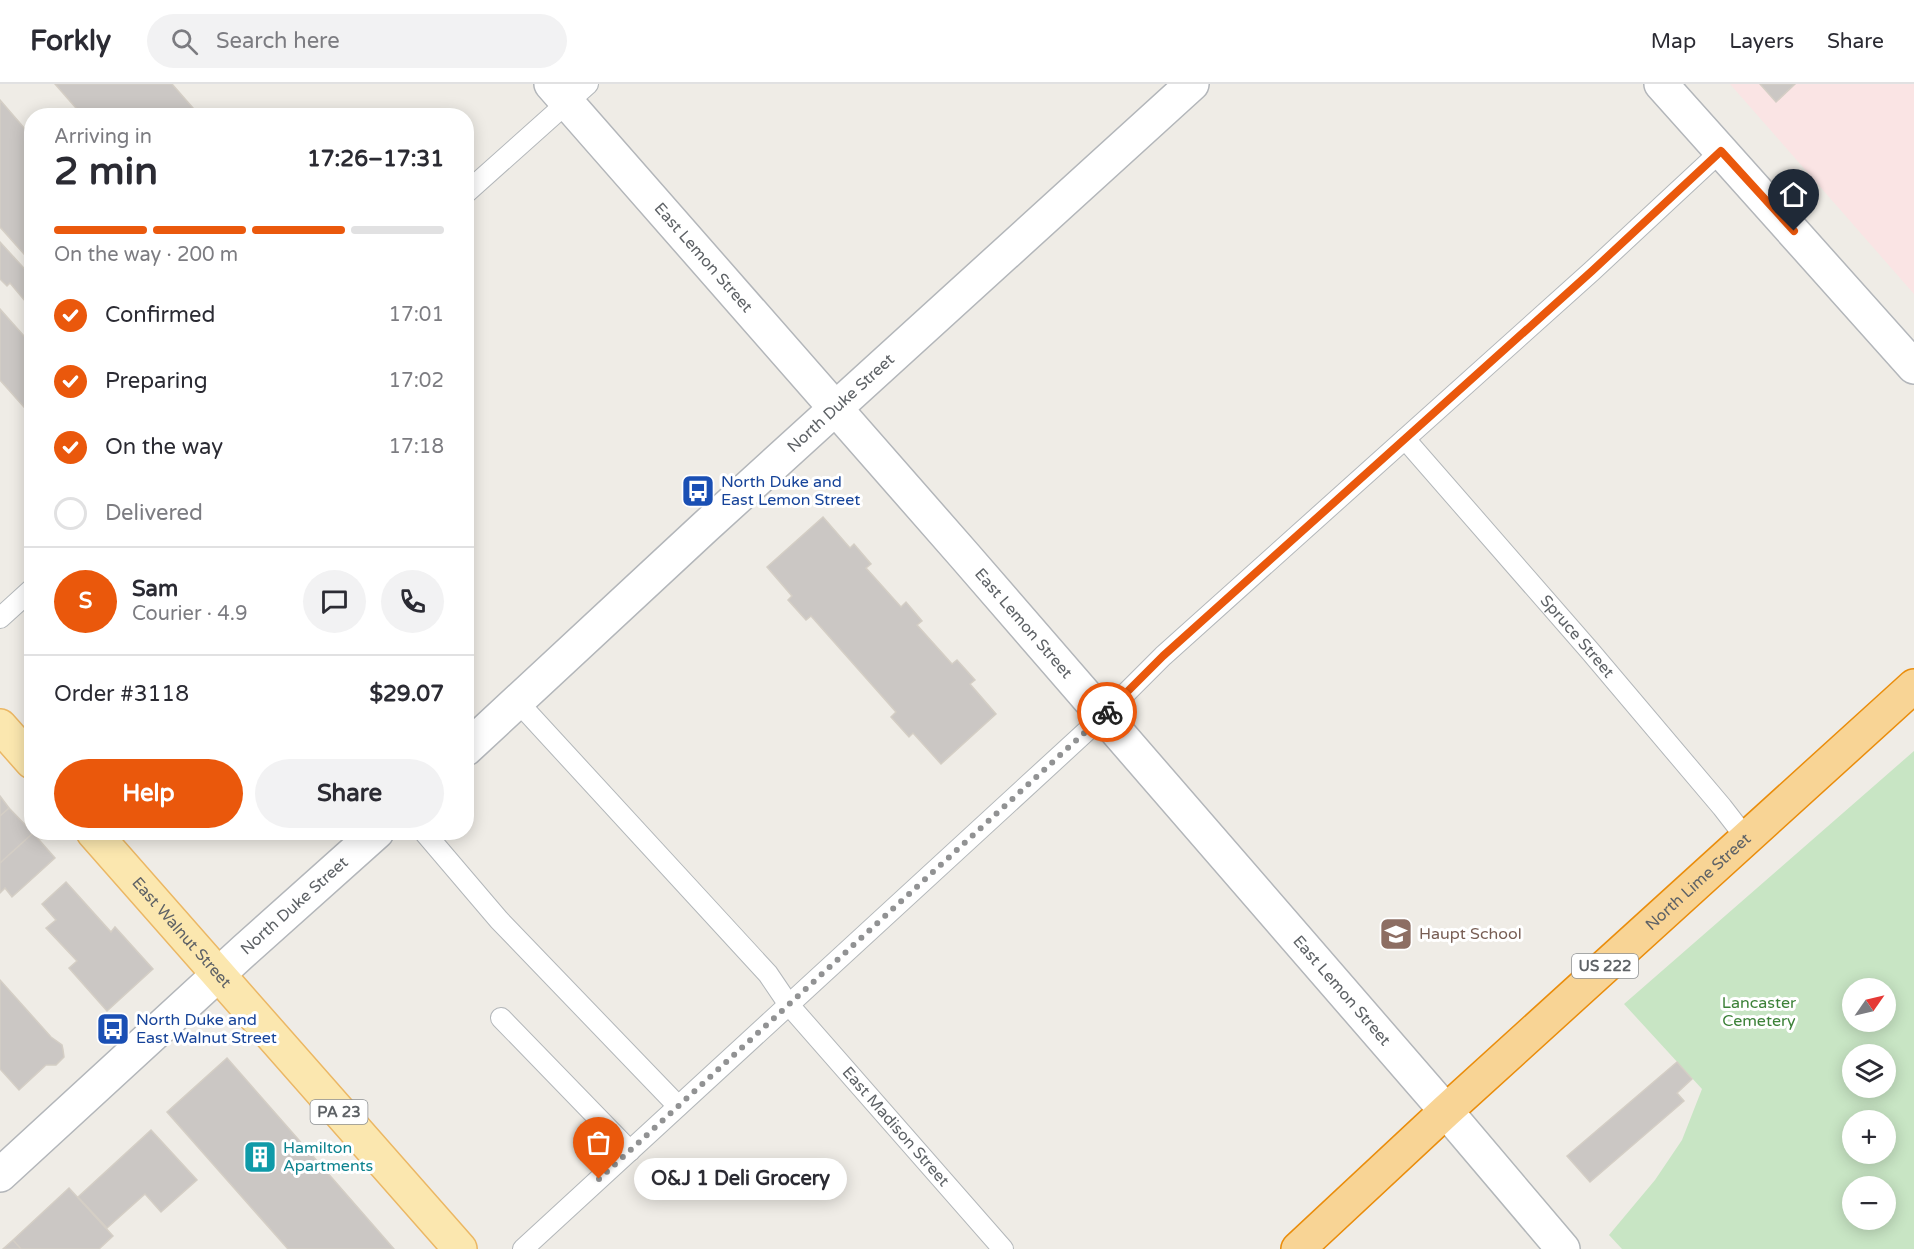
<!DOCTYPE html>
<html lang="en">
<head>
<meta charset="utf-8">
<style>
	body { margin:0; font-family:"Varela Round",sans-serif; background:#f2f2f3; color:#2b2b33; height:100vh; display:flex; flex-direction:column; font-size:22px; white-space:nowrap }
	* { box-sizing:border-box; margin:0 }
	p { font-size:20px; color:#7c7c81 }
	.icon { flex:none; width:33px; height:33px; fill:none; stroke:currentColor; stroke-width:2; stroke-linecap:round; stroke-linejoin:round }
	.map { position:relative; flex:1; overflow:hidden }
	.sheet { position:absolute; left:24px; top:24px; width:450px; height:732px; display:flex; flex-direction:column; background:#fff; border-radius:24px; box-shadow:0 3px 15px #0003 }
	.sheet>* { flex:none }
	.needle { width:39px; rotate:56deg }
	.fabs { position:absolute; left:1842px; top:894px; display:grid; gap:12px }
	.fabs a { display:grid; place-items:center; width:54px; height:54px; border-radius:50%; background:#fff; box-shadow:0 3px 15px #0003; font-size:30px }
	.pin { position:absolute; display:grid; place-items:center; width:51px; height:51px; color:#fff; margin:-62px -26px; border-radius:50% 50% 50% 0; rotate:-45deg; box-shadow:0 0 6px #0007 }
	.pin .icon { rotate:45deg }
	.courier { position:absolute; display:grid; place-items:center; width:60px; height:60px; margin:-30px; border:4px solid #ea580c; border-radius:50%; background:#fff; color:#222; box-shadow:0 2px 8px #0007 }
	.bubble { position:absolute; height:42px; border-radius:21px; background:#fff; box-shadow:0 3px 15px #0003; font-size:20px; font-weight:700; line-height:42px; text-align:center }
	.head em { font-style:normal; font-weight:700 }
	.head div { display:flex; flex-direction:column-reverse }
	.head { display:flex; align-items:center; justify-content:space-between; height:102px; padding:0 30px }
	h1 { font-size:39px; font-weight:700; line-height:45px }
	.bar { display:grid; grid-template-columns:repeat(4,1fr); gap:9px 6px; align-content:center; height:72px; padding:0 30px }
	.bar i { height:8px; border-radius:4px; background:#e1e1e2 }
	.bar .selected { background:#ea580c }
	.bar p { grid-column:span 4 }
	.line { display:flex; align-items:center; gap:15px; padding:0 30px; border-top:2px solid #e1e1e2 }
	.line div { flex:1 }
	.round { display:grid; place-items:center; flex:none; width:63px; height:63px; border-radius:32px; background:#f2f2f3 }
	ol { padding:0 30px; list-style:none }
	li { display:flex; align-items:center; gap:18px; height:66px }
	li p { margin-inline-start:auto }
	li .icon { padding:6px; border-radius:50%; background:#ea580c; color:#fff; stroke-width:4 }
	li:last-child { color:#7c7c81 }
	li i { width:33px; height:33px; border:3px solid #e1e1e2; border-radius:50% }
	.primary-button { display:flex; gap:12px; margin-top:auto; padding:12px 30px }
	.primary-button a { flex:1; height:69px; border-radius:36px; background:#ea580c; color:#fff; font-size:24px; font-weight:700; line-height:69px; text-align:center }
	.primary-button a+a { background:#f2f2f3; color:#2b2b33 }
	header { display:flex; align-items:center; gap:36px; box-sizing:border-box; height:84px; padding:0 30px; background:#fff; border-bottom:2px solid #e1e1e2 }
	header strong { font-size:28px }
	nav { display:flex; gap:33px; margin-inline-start:auto; font-size:21px }
	.search { width:420px; height:54px; background:#f2f2f3; display:flex; align-items:center; gap:15px; box-sizing:border-box; padding:0 21px; border-radius:33px; color:#7c7c81; font-size:22px }
	.map>svg:first-child { display:block }
</style>
</head>
<body>
<header>
<strong>Forkly</strong>
<div class="search"><svg class="icon" aria-label="search" viewBox="0 0 24 24"><circle cx="10" cy="10" r="6"/><path d="M15 15l6 6"/></svg>Search here</div>
<nav><a>Map</a><a>Layers</a><a>Share</a></nav>
</header>
<div class="map">
<svg width="1914" height="1165" viewBox="0 0 1914 1165">
	<rect width="100%" height="100%" fill="#efece6"/>
	<!-- medical -->
	<path fill="#fae4e4" d="M1730 0H1914V210Z"/>
	<!-- green -->
	<path fill="#c8e5c4" fill-rule="evenodd" d="M1914 667V1165H1622L1609 1151 1655 1096 1682 1056 1702 1005 1624 920ZM1852 904H1886V938H1852ZM1852 970H1886V1004H1852ZM1852 1036H1886V1070H1852ZM1852 1102H1886V1136H1852Z"/>
	<!-- building -->
	<path fill="#cbc7c4" stroke="#d4cec5" stroke-width="1.5" d="M55 0H172L200 32H83Z
		M1760 0H1795L1776 18Z
		M0 16 32 53V179L0 143Z
		M0 158 32 193 31 224 10 199 7 202 0 195Z
		M0 225 32 261V332L0 296Z
		M823 433 850 464 854 460 871 480 866 484 901 523 906 518 922 537 917 541 952 580 957 576 975 596 970 600 996 630 941 680 913 649 909 653 891 633 896 628 811 532 806 536 788 516 792 512 767 483Z
		M0 712 9 724 0 732Z
		M9 724 33 749 0 779V732Z
		M33 749 55 774 12 813 5 804 0 809V779Z
		M66 798 111 848 115 843 153 885 107 927 69 884 77 877 46 844 56 836 42 820Z
		M0 896 51 953 62 961 63 966 64 973 56 981H46L19 1006 0 985Z
		M227 974 291 1047 394 1165H288L167 1028Z
		M1677 978 1692 995 1677 1009 1684 1017 1590 1098 1567 1072Z
		M151 1046 197 1096 161 1128 145 1110 107 1144 78 1113Z
		M69 1104 113 1152 99 1165H21L13 1156Z
		M13 1156 21 1165H3Z"/>
	<g fill="none" stroke-linecap="round" stroke-linejoin="round">
		<!-- lane casing -->
		<g stroke="#b3b7ba" stroke-width="22">
			<g id="lane">
				<path d="M466 109 588 0"/>
				<path id="s1" d="M1405 355 1590 567 1722 723 1746 754"/>
				<path d="M0 534 32 505"/>
				<path id="s2" d="M517 617 768 890 789 921 1003 1165"/>
				<path d="M424 748 499 836 678 1022"/>
				<path d="M501 934 630 1067"/>
				<path d="M523 1165 1103 632 1163 572 1592 187 1721 67"/>
			</g>
		</g>
		<!-- street casing -->
		<g stroke="#b3b7ba" stroke-width="36">
			<path id="street" d="M1446 1027 1563 1165"/>
		</g>
		<!-- secondary casing -->
		<g stroke="#b3b6ba" stroke-width="36">
			<g id="secondary">
				<path id="s3" d="M551 0 964 471 1446 1027"/>
				<path d="M1661 0 1914 283"/>
				<path id="s4" d="M466 665 705 443 1192 0"/>
				<path id="s5" d="M0 1091 245 866 377 748"/>
			</g>
		</g>
		<!-- primary casing -->
		<g stroke="#ebb764" stroke-width="36">
			<g id="primary">
				<path d="M0 642 32 678"/>
				<path id="s6" d="M93 748 460 1165"/>
			</g>
		</g>
		<!-- highway casing -->
		<g stroke="#ea8d0c" stroke-width="36">
			<g id="highway">
				<path id="s7" d="M1298 1165 1446 1027 1914 602"/>
			</g>
		</g>
		<!-- lane -->
		<use href="#lane" stroke="#fff" stroke-width="20"/>
		<!-- street -->
		<use href="#street" stroke="#fff" stroke-width="33"/>
		<!-- secondary -->
		<use href="#secondary" stroke="#fff" stroke-width="33"/>
		<!-- primary -->
		<use href="#primary" stroke="#fbe7af" stroke-width="33"/>
		<!-- highway -->
		<use href="#highway" stroke="#f8d495" stroke-width="33"/>
	</g>
	<g fill="none" stroke-linecap="round" stroke-linejoin="round">
		<!-- done -->
		<path stroke="#919293" stroke-width="6" stroke-dasharray="0 10.8" d="M599 1095 1107 628"/>
		<!-- route -->
		<path stroke="#ea580c" stroke-width="8" d="M1107 628 1163 572 1592 187 1721 67 1794 147"/>
	</g>
	<!-- icons -->
	<defs>
		<g id="bus-square" transform="scale(1.725)"><rect x="-9" y="-9" width="18" height="18" rx="4" fill="#1a4fb4" stroke="#fff"/><path d="M-5-6H5V4H4V6H2V4H-2V6H-4V4H-5ZM-3.5-4V0h7V-4ZM-3.5 1.2v1.5H-2V1.2ZM2 1.2v1.5H3.5V1.2Z" fill="#fff"/></g>
		<g id="school-square" transform="scale(1.725)"><rect x="-9" y="-9" width="18" height="18" rx="4" fill="#8d6e63" stroke="#fff"/><path d="M0-5L7-2L0 1L-7-2ZM-4 1L0 2.5L4 1V4Q0 6-4 4Z" fill="#fff"/></g>
		<g id="building-square" transform="scale(1.725)"><rect x="-9" y="-9" width="18" height="18" rx="4" fill="#0f9aa8" stroke="#fff"/><path d="M-4-6H4V6H1V3H-1V6H-4ZM-2.5-4.3h1.7v1.8h-1.7ZM.8-4.3h1.7v1.8H.8ZM-2.5-1h1.7V.8h-1.7ZM.8-1h1.7V.8H.8Z" fill="#fff"/></g>
	</defs>
	<g fill-rule="evenodd">
		<use href="#bus-square" x="698" y="407"/>
		<use href="#school-square" x="1396" y="850"/>
		<use href="#bus-square" x="113" y="945"/>
		<use href="#building-square" x="260" y="1073"/>
	</g>
	<g text-anchor="middle" dominant-baseline="central" stroke-width="6" stroke-linejoin="round" paint-order="stroke">
		<!-- shield labels -->
		<g fill="#fff" stroke="#8e9194" stroke-width="1.5">
			<rect x="1572" y="870" width="66" height="24" rx="4.5"/>
			<rect x="310.5" y="1016" width="57" height="24" rx="4.5"/>
		</g>
		<g font-size="15" font-weight="bold" fill="#5e6266">
			<text x="1605" y="882">US 222</text>
			<text x="339" y="1028">PA 23</text>
		</g>
		<!-- street labels -->
		<g font-size="16" fill="#5e6266" stroke="#fff">
			<text stroke="none"><textPath href="#s3" startOffset="231">East Lemon Street</textPath></text>
			<text stroke="none"><textPath href="#s4" startOffset="510">North Duke Street</textPath></text>
			<text stroke="none"><textPath href="#s3" startOffset="717">East Lemon Street</textPath></text>
			<text stroke="none"><textPath href="#s1" startOffset="262">Spruce Street</textPath></text>
			<text stroke="none"><textPath href="#s7" startOffset="543">North Lime Street</textPath></text>
			<text stroke="none"><textPath href="#s5" startOffset="399">North Duke Street</textPath></text>
			<text stroke="none"><textPath href="#s6" startOffset="134">East Walnut Street</textPath></text>
			<text stroke="none"><textPath href="#s3" startOffset="1203">East Lemon Street</textPath></text>
			<text stroke="none"><textPath href="#s2" startOffset="570">East Madison Street</textPath></text>
		</g>
		<!-- transit labels -->
		<g font-size="16" fill="#164399" stroke="#fff" text-anchor="start">
			<text x="721" y="398">North Duke and<tspan x="721" dy="18">East Lemon Street</tspan></text>
			<text x="136" y="936">North Duke and<tspan x="136" dy="18">East Walnut Street</tspan></text>
		</g>
		<!-- education labels -->
		<g font-size="16" fill="#785e54" stroke="#fff" text-anchor="start">
			<text x="1419" y="850">Haupt School</text>
		</g>
		<!-- park labels -->
		<g font-size="16" fill="#3d8239" stroke="#fff">
			<text x="1759" y="919">Lancaster<tspan x="1759" dy="18">Cemetery</tspan></text>
		</g>
		<!-- culture labels -->
		<g font-size="16" fill="#0d838f" stroke="#fff" text-anchor="start">
			<text x="283" y="1064">Hamilton<tspan x="283" dy="18">Apartments</tspan></text>
		</g>
	</g>
</svg>
<div class="fabs">
<a><svg class="needle" viewBox="-14 -14 28 28"><path d="M0-13l5 13h-10z" fill="#e53935"/><path d="M0 13l5-13h-10z" fill="#7c7c81"/></svg></a>
<a><svg class="icon" aria-label="layers" viewBox="0 0 24 24"><path d="M12 4l9 5-9 5-9-5zM3 14l9 5 9-5"/></svg></a>
<a>+</a>
<a>−</a>
</div>
<div class="pin" style="left:599px;top:1095px;background:#ea580c"><svg class="icon" aria-label="bag" viewBox="0 0 24 24"><path d="M5 8h14l-1 12H6zM9 8a3 3 0 0 1 6 0"/></svg></div>
<div class="pin" style="left:1794px;top:147px;background:#1f2937"><svg class="icon" aria-label="home" viewBox="0 0 24 24"><path d="M3 11l9-7 9 7M6 9v11h12V9"/></svg></div>
<div class="courier" style="left:1107px;top:628px"><svg class="icon" aria-label="bike" viewBox="0 0 24 24"><circle cx="6" cy="16" r="4"/><circle cx="18" cy="16" r="4"/><path d="M6 16l4-8h5l3 8M10 8l3 8H6M13 5h3"/></svg></div>
<div class="bubble" style="left:634px;top:1074px;width:213px">O&amp;J 1 Deli Grocery</div>
<section class="sheet">
<div class="head"><div><h1>2 min</h1><p>Arriving in</p></div><em>17:26–17:31</em></div>
<div class="bar"><i class="selected"></i><i class="selected"></i><i class="selected"></i><i></i><p>On the way · 200 m</p></div>
<ol>
<li><svg class="icon" aria-label="check" viewBox="0 0 24 24"><path d="M5 12l5 5 9-10"/></svg>Confirmed<p>17:01</p></li>
<li><svg class="icon" aria-label="check" viewBox="0 0 24 24"><path d="M5 12l5 5 9-10"/></svg>Preparing<p>17:02</p></li>
<li><svg class="icon" aria-label="check" viewBox="0 0 24 24"><path d="M5 12l5 5 9-10"/></svg>On the way<p>17:18</p></li>
<li><i></i>Delivered</li>
</ol>
<div class="line" style="height:108px"><b class="round" style="background:#ea580c;color:#fff">S</b><div><b>Sam</b><p>Courier · 4.9</p></div><a class="round"><svg class="icon" aria-label="chat" viewBox="0 0 24 24"><path d="M4 5h16v11H9l-5 4z"/></svg></a><a class="round"><svg class="icon" aria-label="phone" viewBox="0 0 24 24"><path d="M5 4h4l2 5-3 2q2 4 5 5l2-3 5 2v4C11 20 4 13 5 4z"/></svg></a></div>
<div class="line" style="height:78px"><div>Order #3118</div><b>$29.07</b></div>
<div class="primary-button"><a>Help</a><a>Share</a></div>
</section>
</div>
</body>
</html>
